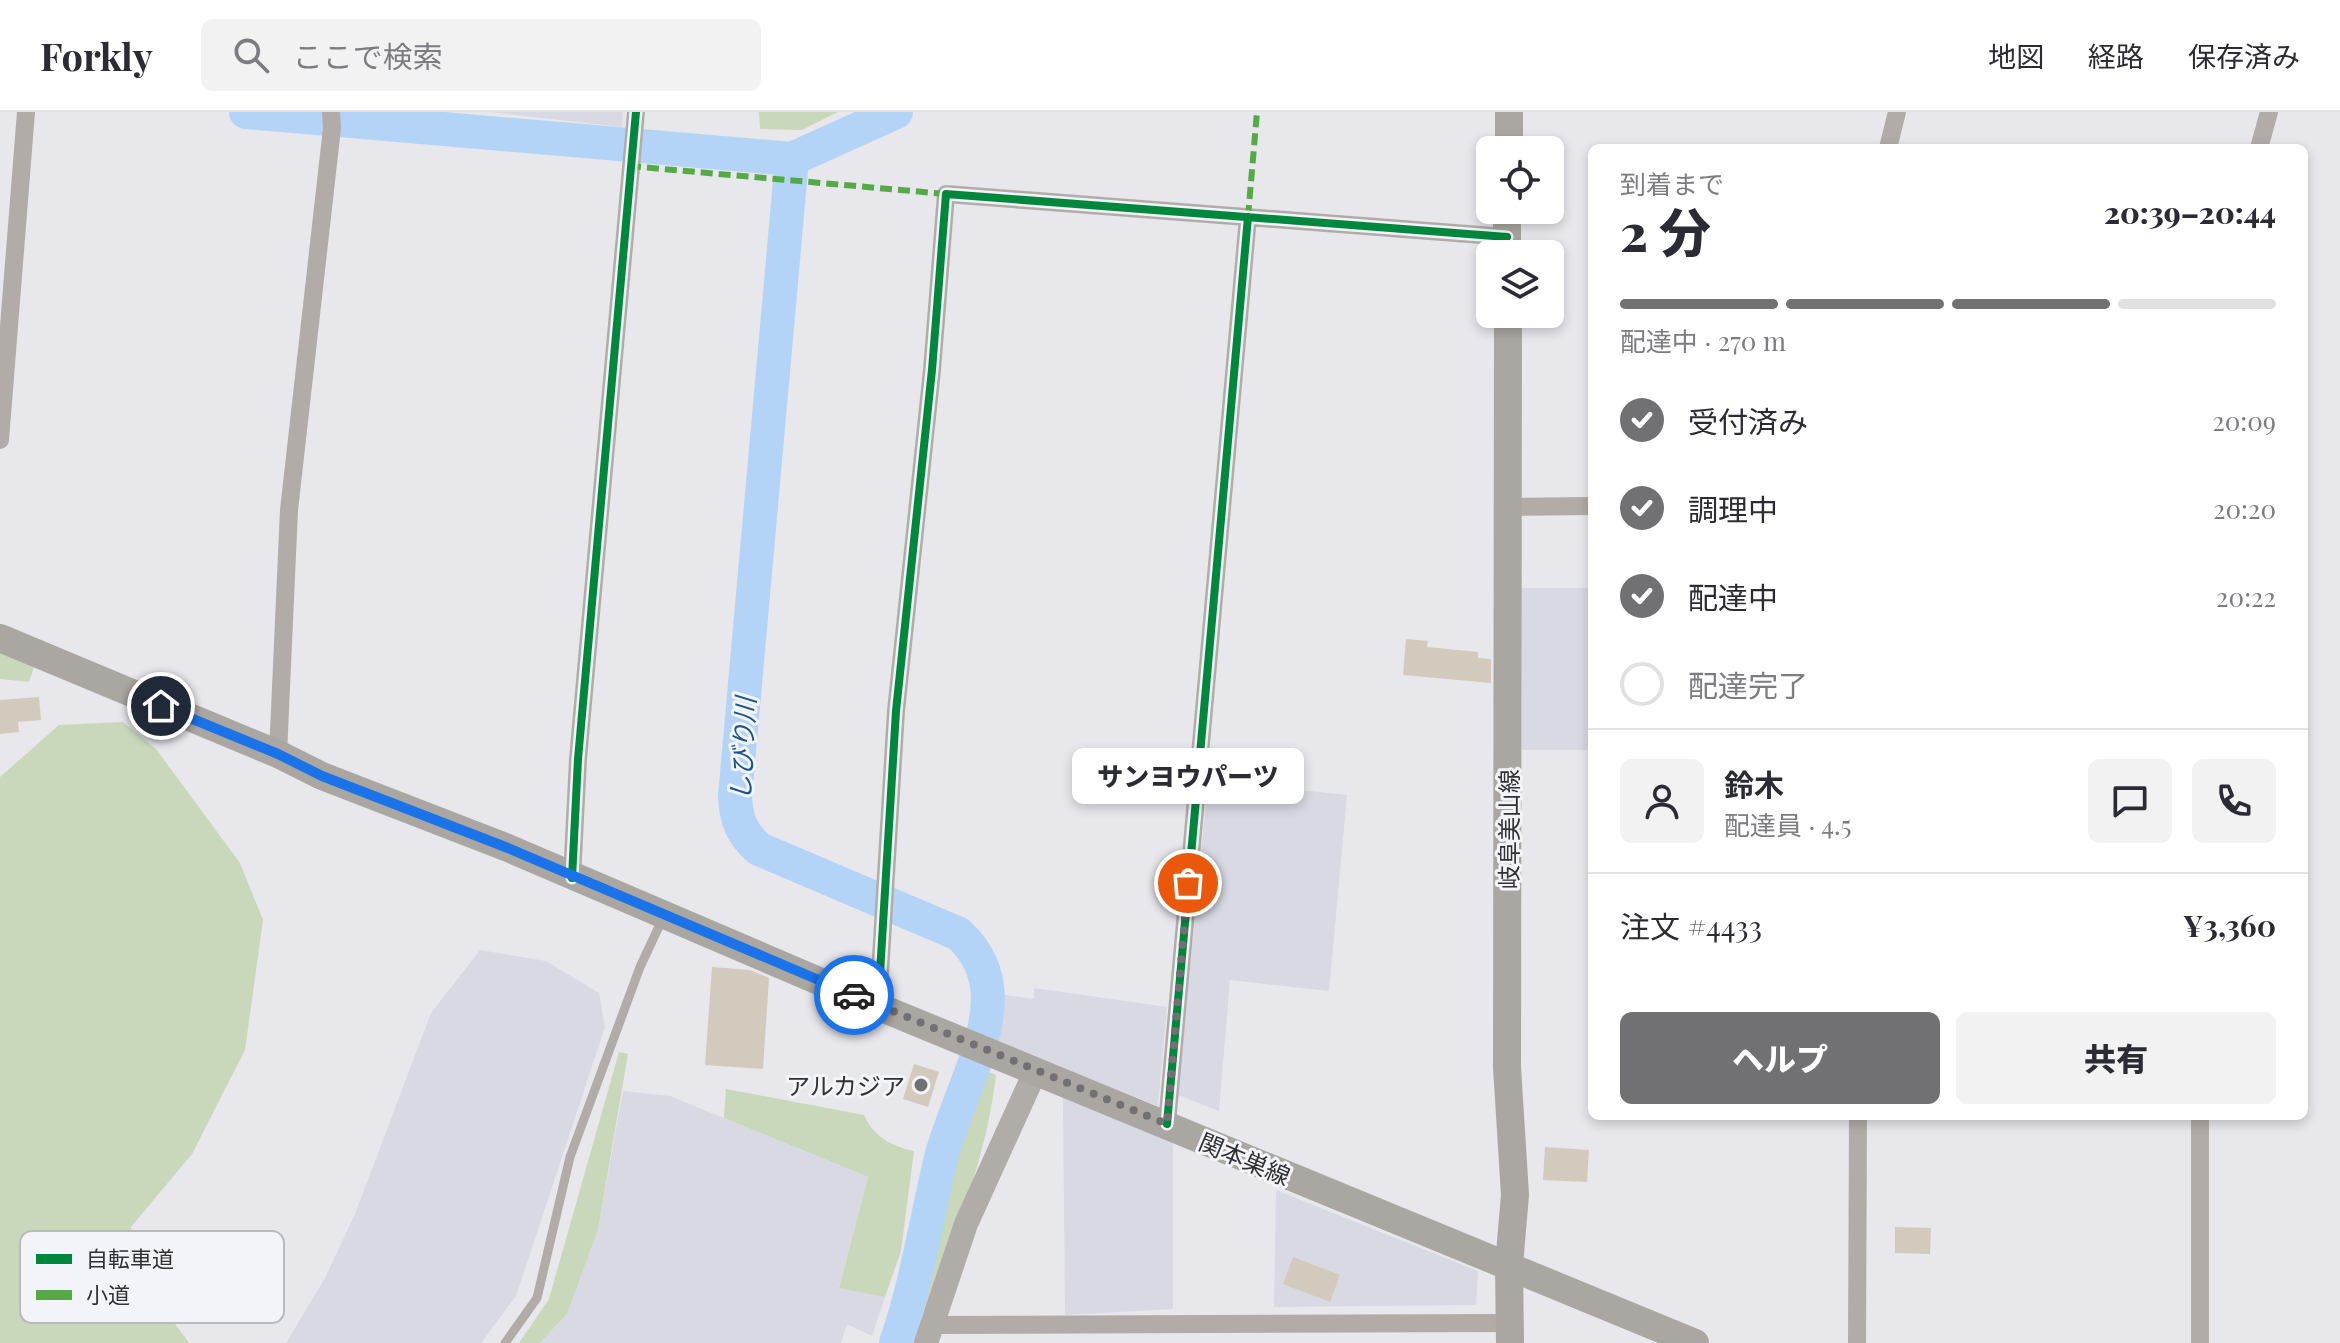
<!DOCTYPE html>
<html lang="ja">
<head>
<meta charset="utf-8">
<style>
	body { margin:0; font-family:"Playfair Display","Noto Sans JP",serif; background:#f2f2f3; color:#2b2b33; height:100vh; display:flex; flex-direction:column; font-size:30px; white-space:nowrap }
	* { box-sizing:border-box; margin:0 }
	p { font-size:26px; color:#7c7c81 }
	.icon { flex:none; width:44px; height:44px; fill:none; stroke:currentColor; stroke-width:2; stroke-linecap:round; stroke-linejoin:round }
	.map { position:relative; flex:1; overflow:hidden }
	.side { position:absolute; left:1588px; top:32px; width:720px; height:976px; display:flex; flex-direction:column; background:#fff; border-radius:12px; box-shadow:0 4px 12px #0003 }
	.side>* { flex:none }
	.fabs { position:absolute; left:1476px; top:24px; display:grid; gap:16px }
	.fabs a { display:grid; place-items:center; width:88px; height:88px; border-radius:12px; background:#fff; box-shadow:0 4px 12px #0003; font-size:40px }
	.pin { position:absolute; display:grid; place-items:center; width:68px; height:68px; color:#fff; margin:-34px; border:4px solid #fff; border-radius:50%; box-shadow:0 2px 8px #0007 }
	.courier { position:absolute; display:grid; place-items:center; width:80px; height:80px; margin:-40px; border:6px solid #1a73e8; border-radius:50%; background:#fff; color:#222; box-shadow:0 2px 10px #0007 }
	.bubble { position:absolute; height:56px; border-radius:12px; background:#fff; box-shadow:0 4px 12px #0003; font-size:26px; font-weight:800; line-height:56px; text-align:center }
	.headline em { font-style:normal; font-weight:800 }
	.headline div { display:flex; flex-direction:column-reverse }
	.headline { display:flex; align-items:center; justify-content:space-between; height:136px; padding:0 32px }
	h1 { font-size:52px; font-weight:800; line-height:60px }
	.bar { display:grid; grid-template-columns:repeat(4,1fr); gap:12px 8px; align-content:center; height:96px; padding:0 32px }
	.bar i { height:10px; border-radius:6px; background:#e1e1e2 }
	.bar .active { background:#717174 }
	.bar p { grid-column:span 4 }
	.line { display:flex; align-items:center; gap:20px; padding:0 32px; border-top:2px solid #e1e1e2 }
	.line div { flex:1 }
	.round { display:grid; place-items:center; flex:none; width:84px; height:84px; border-radius:12px; background:#f2f2f3 }
	ol { padding:0 32px; list-style:none }
	li { display:flex; align-items:center; gap:24px; height:88px }
	li p { margin-inline-start:auto }
	li .icon { padding:8px; border-radius:50%; background:#717174; color:#fff; stroke-width:4 }
	li:last-child { color:#7c7c81 }
	li i { width:44px; height:44px; border:4px solid #e1e1e2; border-radius:50% }
	.cta { display:flex; gap:16px; margin-top:auto; padding:16px 32px }
	.cta a { flex:1; height:92px; border-radius:12px; background:#717174; color:#fff; font-size:32px; font-weight:800; line-height:92px; text-align:center }
	.cta a+a { background:#f2f2f3; color:#2b2b33 }
	header { display:flex; align-items:center; gap:48px; box-sizing:border-box; height:112px; padding:0 40px; background:#fff; border-bottom:2px solid #e1e1e2 }
	header strong { font-size:38px }
	nav { display:flex; gap:44px; margin-inline-start:auto; font-size:28px }
	.search { width:560px; height:72px; background:#f2f2f3; display:flex; align-items:center; gap:20px; box-sizing:border-box; padding:0 28px; border-radius:12px; color:#7c7c81; font-size:30px }
	.map>svg:first-child { display:block }
</style>
</head>
<body>
<header>
<strong>Forkly</strong>
<div class="search"><svg class="icon" aria-label="search" viewBox="0 0 24 24"><circle cx="10" cy="10" r="6"/><path d="M15 15l6 6"/></svg>ここで検索</div>
<nav><a>地図</a><a>経路</a><a>保存済み</a></nav>
</header>
<div class="map">
<svg width="2340" height="1231" viewBox="0 0 2340 1231">
	<rect width="100%" height="100%" fill="#e7e7ec"/>
	<!-- built -->
	<path fill="#d9d9e3" d="M489 0H623L622 15Z
		M1521 476H1592V638H1522Z
		M1208 668 1347 683 1329 879 1230 868 1219 999 1178 983Z
		M480 838 546 849 599 881 605 915 516 1184 481 1231H286L325 1166 355 1102 431 901Z
		M1034 876 1167 895 1158 994 989 927 992 881 1034 887Z
		M623 979 670 984 868 1065 839 1175 885 1185 872 1224 847 1212 841 1231H540L567 1202 598 1118Z
		M1063 984 1173 1030V1197L1065 1203Z
		M1276 1078 1478 1159 1476 1193 1274 1195Z"/>
	<!-- green -->
	<path fill="#c9d8ba" d="M759 0H838L802 18 760 17Z
		M0 538 35 552 29 570 0 567Z
		M123 610 156 637 240 751 263 808 245 938 192 1042 131 1115 140 1164 189 1231H0V665L59 613Z
		M619 940 628 942 598 1118 567 1202 540 1231H519L549 1187Z
		M976 955 996 963C986 1047 956 1120 926 1198L917 1197Z
		M726 977 864 1003C874 1025 891 1034 914 1039L901 1139 885 1185 839 1176 868 1065 724 1006Z"/>
	<g fill="none" stroke-linecap="round" stroke-linejoin="round">
		<!-- river -->
		<path stroke="#b3d4f6" stroke-width="34" d="M246 0 792 47 896 0
			M792 47 735 684C736 707 741 721 759 737L959 822C978 840 988 861 988 887 987 938 954 996 941 1046 926 1108 917 1171 896 1231"/>
	</g>
	<!-- building -->
	<path fill="#d3cabe" d="M1406 527 1428 529 1427 535 1478 540V546L1491 547V571L1403 563Z
		M39 585 41 608 18 610 19 620 0 622V588Z
		M712 855 750 858 769 866 763 957 705 953Z
		M914 952 939 960 928 995 903 987Z
		M1545 1035 1589 1038 1587 1070 1543 1068Z
		M1895 1115 1931 1116 1930 1142 1895 1141Z
		M1293 1145 1340 1163 1330 1190 1283 1172Z"/>
	<g fill="none" stroke-linecap="round" stroke-linejoin="round">
		<!-- lane -->
		<path stroke="#b1aca8" stroke-width="9" d="M505 1231 537 1186 570 1045 640 855 663 806"/>
		<!-- street -->
		<path stroke="#b1aca8" stroke-width="18" d="M1888 36 1897 0
			M2259 36 2269 0
			M0 328 26 0
			M1508 395 1592 394
			M278 642 289 398 332 16 331 0
			M572 766 578 647 636 0
			M878 894 896 599 932 258 946 82 1507 125
			M2200 1004V1231
			M1167 1012 1248 105
			M933 1213 1510 1211
			M1857 1231 1858 1004"/>
		<!-- secondary -->
		<path stroke="#b0aca8" stroke-width="24" d="M926 1231 966 1112 1036 958"/>
		<!-- primary -->
		<path stroke="#aaa6a1" stroke-width="28" d="M1509 38V0
			M1507 98V142
			M1508 202 1507 955 1515 1083 1509 1153 1510 1231
			M0 526 278 642 322 664 508 736 896 902 1695 1231"/>
		<!-- quiet -->
		<path stroke="#54ab45" stroke-width="6" stroke-dasharray="12 6" stroke-linecap="butt" d="M629 54 946 82
			M1248 105 1257 0"/>
		<!-- cycleway casing -->
		<g stroke="#f3f3fa" stroke-width="13">
			<path id="cycleway" d="M572 766 578 647 636 0
				M878 894 896 599 932 258 946 82 1507 125
				M1167 1012 1248 105"/>
		</g>
		<!-- cycleway -->
		<use href="#cycleway" stroke="#00873e" stroke-width="8"/>
	</g>
	<g fill="none" stroke-linecap="round" stroke-linejoin="round">
		<!-- done -->
		<path stroke="#717174" stroke-width="8" stroke-dasharray="0 14.4" d="M854 883 1167 1012 1188 771"/>
		<!-- route -->
		<path stroke="#1a73e8" stroke-width="10" d="M161 594 278 642 322 664 508 736 854 883"/>
	</g>
	<!-- markers -->
	<circle fill="#717174" stroke="#f3f3fa" stroke-width="3" cx="921" cy="973" r="8"/>
	<g text-anchor="middle" dominant-baseline="central" stroke-width="6" stroke-linejoin="round" paint-order="stroke">
		<!-- street labels -->
		<g font-size="24" fill="#313133" stroke="#f3f3fa">
			<text transform="translate(1508 717) rotate(-90)">岐阜美山線</text>
			<text transform="translate(1245 1046) rotate(23)">関本巣線</text>
		</g>
		<!-- poi labels -->
		<g font-size="24" fill="#313133" stroke="#f3f3fa" text-anchor="end">
			<text x="905" y="973">アルカジア</text>
		</g>
		<!-- water labels -->
		<g font-size="26" font-style="italic" fill="#18568c" stroke="#f3f3fa">
			<text transform="translate(742 637) rotate(-87)">しびり川</text>
		</g>
	</g>
	<!-- legend -->
	<rect x="20" y="1119" width="264" height="92" rx="12" fill="#f3f3fa" stroke="#b9b9be" stroke-width="2"/>
	<rect x="36" y="1142" width="36" height="10" fill="#00873e"/>
	<rect x="36" y="1178" width="36" height="10" fill="#54ab45"/>
	<g font-size="22" fill="#313133">
		<text x="86" y="1155">自転車道</text>
		<text x="86" y="1191">小道</text>
	</g>
</svg>
<div class="fabs">
<a><svg class="icon" aria-label="locate" viewBox="0 0 24 24"><circle cx="12" cy="12" r="6"/><path d="M12 2v4M12 18v4M2 12h4M18 12h4"/></svg></a>
<a><svg class="icon" aria-label="layers" viewBox="0 0 24 24"><path d="M12 4l9 5-9 5-9-5zM3 14l9 5 9-5"/></svg></a>
</div>
<div class="pin" style="left:1188px;top:771px;background:#ea580c"><svg class="icon" aria-label="bag" viewBox="0 0 24 24"><path d="M5 8h14l-1 12H6zM9 8a3 3 0 0 1 6 0"/></svg></div>
<div class="pin" style="left:161px;top:594px;background:#1f2937"><svg class="icon" aria-label="home" viewBox="0 0 24 24"><path d="M3 11l9-7 9 7M6 9v11h12V9"/></svg></div>
<div class="courier" style="left:854px;top:883px"><svg class="icon" aria-label="car" viewBox="0 0 24 24"><path d="M5 17H2v-5l4-1 3-4h7l3 4 3 1v5h-3M9 17h6M6 11h13"/><circle cx="7" cy="17" r="2"/><circle cx="17" cy="17" r="2"/></svg></div>
<div class="bubble" style="left:1072px;top:636px;width:232px">サンヨウパーツ</div>
<section class="side">
<div class="headline"><div><h1>2 分</h1><p>到着まで</p></div><em>20:39–20:44</em></div>
<div class="bar"><i class="active"></i><i class="active"></i><i class="active"></i><i></i><p>配達中 · 270 m</p></div>
<ol>
<li><svg class="icon" aria-label="check" viewBox="0 0 24 24"><path d="M5 12l5 5 9-10"/></svg>受付済み<p>20:09</p></li>
<li><svg class="icon" aria-label="check" viewBox="0 0 24 24"><path d="M5 12l5 5 9-10"/></svg>調理中<p>20:20</p></li>
<li><svg class="icon" aria-label="check" viewBox="0 0 24 24"><path d="M5 12l5 5 9-10"/></svg>配達中<p>20:22</p></li>
<li><i></i>配達完了</li>
</ol>
<div class="line" style="height:144px"><a class="round"><svg class="icon" aria-label="person" viewBox="0 0 24 24"><circle cx="12" cy="8" r="4"/><path d="M4 21q1-7 8-7t8 7"/></svg></a><div><b>鈴木</b><p>配達員 · 4.5</p></div><a class="round"><svg class="icon" aria-label="chat" viewBox="0 0 24 24"><path d="M4 5h16v11H9l-5 4z"/></svg></a><a class="round"><svg class="icon" aria-label="phone" viewBox="0 0 24 24"><path d="M5 4h4l2 5-3 2q2 4 5 5l2-3 5 2v4C11 20 4 13 5 4z"/></svg></a></div>
<div class="line" style="height:104px"><div>注文 #4433</div><b>¥3,360</b></div>
<div class="cta"><a>ヘルプ</a><a>共有</a></div>
</section>
</div>
</body>
</html>
